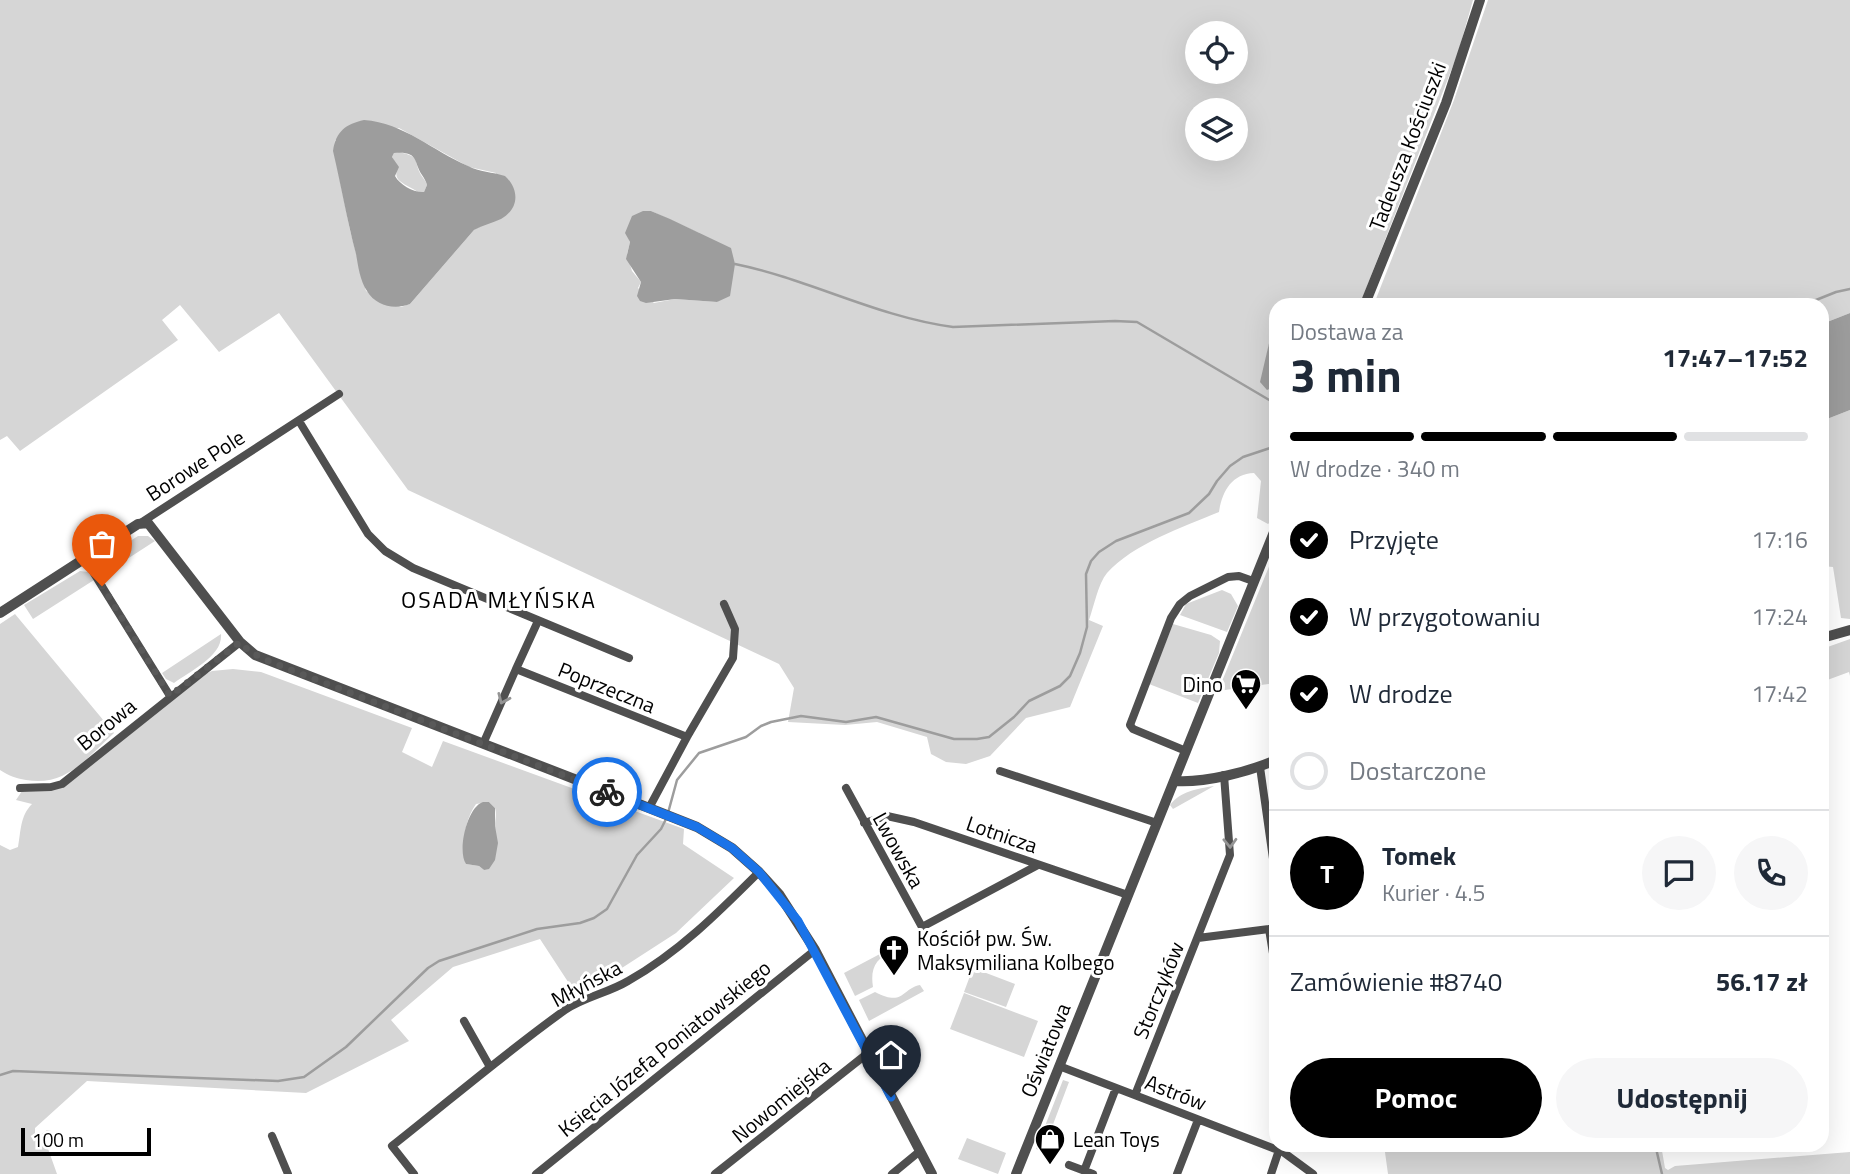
<!DOCTYPE html>
<html lang="pl">
<head>
<meta charset="utf-8">
<style>
	body { margin:0; font-family:"Titillium Web",sans-serif; background:#f6f6f7; color:#1f2937; height:100vh; display:flex; flex-direction:column; font-size:26px; white-space:nowrap }
	* { box-sizing:border-box; margin:0 }
	p { font-size:23px; color:#747a83 }
	.icon { flex:none; width:38px; height:38px; fill:none; stroke:currentColor; stroke-width:2; stroke-linecap:round; stroke-linejoin:round }
	.map { position:relative; flex:1; overflow:hidden }
	.drawer { position:absolute; left:1269px; top:298px; width:560px; height:854px; display:flex; flex-direction:column; background:#fff; border-radius:21px; box-shadow:0 7px 28px #0002 }
	.drawer>* { flex:none }
	.controls { position:absolute; left:1185px; top:21px; display:grid; gap:14px }
	.controls a { display:grid; place-items:center; width:63px; height:63px; border-radius:50%; background:#fff; box-shadow:0 7px 28px #0002; font-size:35px }
	.scale { position:absolute; left:21px; bottom:18px; width:130px; box-sizing:border-box; padding-left:7px; border:4px solid #000; border-top:0; font-size:19px; line-height:24px; white-space:nowrap; color:#000; -webkit-text-stroke:5px #fff; paint-order:stroke }
	.pin { position:absolute; display:grid; place-items:center; width:60px; height:60px; color:#fff; margin:-72px -30px; border-radius:50% 50% 50% 0; rotate:-45deg; box-shadow:0 0 7px #0007 }
	.pin .icon { rotate:45deg }
	.courier { position:absolute; display:grid; place-items:center; width:70px; height:70px; margin:-35px; border:5px solid #1a73e8; border-radius:50%; background:#fff; color:#222; box-shadow:0 2px 9px #0007 }
	.headline em { font-style:normal; font-weight:700 }
	.headline div { display:flex; flex-direction:column-reverse }
	.headline { display:flex; align-items:center; justify-content:space-between; height:119px; padding:0 21px }
	h1 { font-size:46px; font-weight:700; line-height:52px }
	.bar { display:grid; grid-template-columns:repeat(4,1fr); gap:10px 7px; align-content:center; height:84px; padding:0 21px }
	.bar i { height:9px; border-radius:5px; background:#e0e1e3 }
	.bar .active { background:#000 }
	.bar p { grid-column:span 4 }
	.line { display:flex; align-items:center; gap:18px; padding:0 21px; border-top:2px solid #e0e1e3 }
	.line div { flex:1 }
	.round { display:grid; place-items:center; flex:none; width:74px; height:74px; border-radius:37px; background:#f6f6f7 }
	ol { padding:0 21px; list-style:none }
	li { display:flex; align-items:center; gap:21px; height:77px }
	li p { margin-inline-start:auto }
	li .icon { padding:7px; border-radius:50%; background:#000; color:#fff; stroke-width:4 }
	li:last-child { color:#747a83 }
	li i { width:38px; height:38px; border:4px solid #e0e1e3; border-radius:50% }
	.button { display:flex; gap:14px; margin-top:auto; padding:14px 21px }
	.button a { flex:1; height:80px; border-radius:42px; background:#000; color:#fff; font-size:28px; font-weight:700; line-height:80px; text-align:center }
	.button a+a { background:#f6f6f7; color:#1f2937 }
	.map>svg:first-child { display:block }
</style>
</head>
<body>
<div class="map">
<svg width="1850" height="1174" viewBox="0 0 1850 1174">
	<rect width="100%" height="100%" fill="#fff"/>
	<!-- green -->
	<path fill="#d6d6d6" fill-rule="evenodd" d="M0 0H1473L1458 53 1360 304H1276V339L1270 340 1261 382 1271 389 1276 386V512L1273 520 1268 524 1257 518 1261 481 1254 473C1232 474 1222 491 1219 512 1183 527 1133 544 1107 573 1098 584 1094 606 1089 620L1103 626 1070 707 1026 718 990 756 966 764 946 762 931 754 927 737 877 722 845 725 788 722 794 688 779 664 408 490 279 313 219 352 180 305 162 320 178 340 20 451 7 436 0 440ZM1197 33H1236V72H1197ZM1197 110H1236V149H1197ZM399 128 469 167 496 173 500 219 486 223 474 230 410 304 401 307 366 291 350 230 334 151 335 140ZM651 211 699 233 731 283V289L717 302 675 299 654 303 638 288 641 282 632 271 627 254 630 242 626 233Z
		M1488 0H1850V313L1822 324V304H1374L1454 100Z
		M399 152C421 157 413 160 421 175 423 178 426 181 427 185L424 192C414 193 421 193 413 189 386 175 403 177 392 157L394 153Z
		M1850 410V619L1841 618 1833 567 1822 566V421Z
		M138 536H148L155 541 101 576 96 567 99 561Z
		M1276 549V683L1218 691 1268 569Z
		M80 571 88 572 94 580 33 619 24 605Z
		M1222 590 1231 594 1238 606 1227 632 1180 615 1186 604Z
		M15 614 114 733C87 758 66 787 26 780 15 778 9 776 0 770V624Z
		M1173 624 1211 635 1220 641 1219 653 1198 703 1149 684Z
		M221 634C223 656 190 671 174 683L166 679 162 673Z
		M1850 639V676L1849 672 1822 682V649Z
		M233 669 261 672 412 728 402 752 432 767 443 741 684 829 683 844 734 878 676 933 611 975 574 991 540 939 453 967 391 1020 409 1041 306 1093 87 1081 35 1128V1135L39 1136 47 1130 51 1131 50 1136 46 1139V1143L57 1174H0V845L10 850 18 847C21 831 20 816 32 804L16 800 22 791 58 789 203 675 212 671ZM489 802 495 808C497 815 495 819 495 826 494 847 502 853 484 870L479 866 466 864C462 845 464 821 476 804Z
		M1214 786 1173 809 1170 805C1181 791 1196 789 1214 786Z
		M895 946 893 951C876 958 870 968 873 987L855 996 844 973Z
		M973 968 1015 984 1006 1007 964 992Z
		M920 985 924 991 869 1021 859 1000 875 992C904 1007 901 989 920 985Z
		M964 993 1038 1021 1024 1057 950 1029Z
		M1063 1080 1069 1082 1043 1151 1036 1149Z
		M967 1138 1006 1153 998 1174 958 1159Z
		M1384 1145H1661L1665 1168 1668 1170 1675 1166 1850 1152V1174H1388Z"/>
	<!-- water -->
	<path fill="#9d9d9d" fill-rule="evenodd" d="M364 120C404 123 433 151 468 166 479 172 493 172 505 176 519 189 520 208 501 219 492 223 483 225 474 230L410 304C394 310 376 306 367 291 360 281 358 265 356 254 347 220 341 185 333 151 336 131 346 124 364 120ZM394 153C419 151 413 161 422 175 424 178 426 181 427 185L424 192C414 193 400 185 395 176L399 167 392 157Z
		M643 211H651L670 219 731 248 735 264 730 296 717 302 675 299 646 303 640 301 637 296 641 282 626 259 630 242 625 233 632 216Z
		M1850 313V410L1822 421V324Z
		M1270 339H1276V386L1267 390 1260 382Z
		M483 802H489L495 808V826L498 843 495 860 489 869 484 870 479 866 466 864C457 851 467 807 483 802Z"/>
	<g fill="none" stroke-linecap="round" stroke-linejoin="round">
		<!-- stream -->
		<path stroke="#9d9d9d" stroke-width="2.5" d="M735 264C809 279 877 317 953 327L1115 321 1137 322 1276 404
			M1806 304 1836 292 1850 289
			M668 813 677 780 699 753 746 737 761 726 771 722 801 716 846 722 876 717 954 739H977L989 737 1014 717 1029 701 1060 686 1070 676 1080 653 1087 627 1086 574 1091 561 1099 552 1116 541 1189 513 1209 494 1217 481 1230 466 1243 457 1276 446
			M0 1075 13 1071 278 1081 304 1077 346 1047 428 968 439 961 537 929 580 923 594 918 607 909 637 855 661 829 666 819
			M1655 1144 1662 1174"/>
		<!-- minor -->
		<path stroke="#4f4f4f" stroke-width="8" d="M299 421 368 534 385 551 413 568 629 658
			M139 524 339 394
			M85 559 170 696
			M516 669 538 621
			M483 744 516 669 687 737
			M1186 751 1133 729 1130 725 1171 618 1180 604 1190 596 1228 577 1239 576 1253 581
			M1260 767 1276 880
			M1000 771 1157 823
			M20 788 51 787 62 784 240 642
			M846 788 922 927 1038 865
			M649 808 687 737 733 658 735 629 724 604
			M864 823 887 816 914 822 1128 895
			M1276 928 1269 929 1276 972
			M1198 938 1269 929
			M464 1021 490 1067
			M1059 1066 1283 1152 1313 1174
			M1135 1095 1230 855 1224 775
			M272 1136 288 1174
			M1069 1165 1093 1174
			M1084 1171 1116 1088
			M414 1174 392 1146C449 1101 505 1053 565 1010 584 997 608 993 628 981 678 953 719 912 759 872
			M536 1174 815 950
			M715 1174 868 1053
			M892 1174 920 1151
			M1177 1174 1198 1120
			M1271 1174 1279 1150"/>
		<!-- tertiary -->
		<path stroke="#4f4f4f" stroke-width="10" d="M1365 304 1446 103 1480 0
			M0 613 138 524 148 523 240 642 255 655 649 808 697 827 732 848 759 872 779 894 815 950 932 1174
			M1822 638 1850 630
			M1175 781C1205 783 1248 772 1276 760
			M1016 1174 1276 527"/>
	</g>
	<!-- one-way arrows -->
	<defs><path id="oneway-chevron" d="M-2-3.5L2.5 0L-2 3.5" fill="none" stroke-width="1.6" stroke-linecap="round" stroke-linejoin="round" transform="scale(1.75)"/></defs>
	<g stroke="#959595">
		<use href="#oneway-chevron" transform="translate(503 699) rotate(114)"/>
		<use href="#oneway-chevron" transform="translate(1230 843) rotate(88)"/>
	</g>
	<g fill="none" stroke-linecap="round" stroke-linejoin="round">
		<!-- done -->
		<path stroke="#595959" stroke-width="7" stroke-dasharray="0 12.6" d="M102 586 170 696 240 642 250 652 273 663 607 792"/>
		<!-- route -->
		<path stroke="#1a73e8" stroke-width="9" d="M607 792 697 827 732 848 759 872 798 921 891 1097"/>
	</g>
	<!-- icons -->
	<defs>
		<g id="supermarket-pin" transform="scale(1.575)"><path d="M0 17L-7.5 6A9.5 9.5 0 1 1 7.5 6Z" fill="#000" stroke="#fff"/><path d="M-6-5.5h2.5l.6 2H6L4.5 2H-2.5L-4.4-4H-6ZM-1.5 3.2a1.3 1.3 0 1 0 .1 0ZM3 3.2a1.3 1.3 0 1 0 .1 0Z" fill="#fff"/></g>
		<g id="church-pin" transform="scale(1.575)"><path d="M0 17L-7.5 6A9.5 9.5 0 1 1 7.5 6Z" fill="#000" stroke="#fff"/><path d="M-1.2-6h2.4v3.5h3.3v2.4h-3.3V6h-2.4V-.1h-3.3v-2.4h3.3Z" fill="#fff"/></g>
		<g id="shop-pin" transform="scale(1.575)"><path d="M0 17L-7.5 6A9.5 9.5 0 1 1 7.5 6Z" fill="#000" stroke="#fff"/><path d="M-5-2.5h2.3a2.7 3.5 0 0 1 5.4 0H5L5.5 6h-11ZM-1.5-2.5h3a1.5 2.3 0 0 0-3 0Z" fill="#fff"/></g>
	</defs>
	<g fill-rule="evenodd">
		<use href="#supermarket-pin" x="1246" y="684"/>
		<use href="#church-pin" x="894" y="950"/>
		<use href="#shop-pin" x="1050" y="1139"/>
	</g>
	<g text-anchor="middle" dominant-baseline="central" stroke-width="6" stroke-linejoin="round" paint-order="stroke">
		<!-- street labels -->
		<g font-size="21" fill="#000" stroke="#fff">
			<text transform="translate(1407 146) rotate(-69)">Tadeusza Kościuszki</text>
			<text transform="translate(195 465) rotate(-33)">Borowe Pole</text>
			<text transform="translate(607 687) rotate(22)">Poprzeczna</text>
			<text transform="translate(106 724) rotate(-39)">Borowa</text>
			<text transform="translate(1002 834) rotate(19)">Lotnicza</text>
			<text transform="translate(899 850) rotate(61)">Lwowska</text>
			<text transform="translate(586 983) rotate(-28)">Młyńska</text>
			<text transform="translate(1158 990) rotate(-68)">Storczyków</text>
			<text transform="translate(664 1048) rotate(-39)">Księcia Józefa Poniatowskiego</text>
			<text transform="translate(1045 1050) rotate(-68)">Oświatowa</text>
			<text transform="translate(1176 1092) rotate(21)">Astrów</text>
			<text transform="translate(781 1100) rotate(-39)">Nowomiejska</text>
		</g>
		<!-- poi labels -->
		<g font-size="21" fill="#000" stroke="#fff" text-anchor="start">
			<text x="1223" y="684" text-anchor="end">Dino</text>
			<text x="917" y="938">Kościół pw. Św.<tspan x="917" dy="24">Maksymiliana Kolbego</tspan></text>
			<text x="1073" y="1139">Lean Toys</text>
		</g>
		<!-- neighbourhood labels -->
		<g font-size="23" letter-spacing="2" fill="#000" stroke="#fff">
			<text x="499" y="599">OSADA MŁYŃSKA</text>
		</g>
	</g>
</svg>
<div class="controls">
<a><svg class="icon" aria-label="locate" viewBox="0 0 24 24"><circle cx="12" cy="12" r="6"/><path d="M12 2v4M12 18v4M2 12h4M18 12h4"/></svg></a>
<a><svg class="icon" aria-label="layers" viewBox="0 0 24 24"><path d="M12 4l9 5-9 5-9-5zM3 14l9 5 9-5"/></svg></a>
</div>
<div class="scale">100 m</div>
<div class="pin" style="left:102px;top:586px;background:#ea580c"><svg class="icon" aria-label="bag" viewBox="0 0 24 24"><path d="M5 8h14l-1 12H6zM9 8a3 3 0 0 1 6 0"/></svg></div>
<div class="pin" style="left:891px;top:1097px;background:#1f2937"><svg class="icon" aria-label="home" viewBox="0 0 24 24"><path d="M3 11l9-7 9 7M6 9v11h12V9"/></svg></div>
<div class="courier" style="left:607px;top:792px"><svg class="icon" aria-label="bike" viewBox="0 0 24 24"><circle cx="6" cy="16" r="4"/><circle cx="18" cy="16" r="4"/><path d="M6 16l4-8h5l3 8M10 8l3 8H6M13 5h3"/></svg></div>
<section class="drawer">
<div class="headline"><div><h1>3 min</h1><p>Dostawa za</p></div><em>17:47–17:52</em></div>
<div class="bar"><i class="active"></i><i class="active"></i><i class="active"></i><i></i><p>W drodze · 340 m</p></div>
<ol>
<li><svg class="icon" aria-label="check" viewBox="0 0 24 24"><path d="M5 12l5 5 9-10"/></svg>Przyjęte<p>17:16</p></li>
<li><svg class="icon" aria-label="check" viewBox="0 0 24 24"><path d="M5 12l5 5 9-10"/></svg>W przygotowaniu<p>17:24</p></li>
<li><svg class="icon" aria-label="check" viewBox="0 0 24 24"><path d="M5 12l5 5 9-10"/></svg>W drodze<p>17:42</p></li>
<li><i></i>Dostarczone</li>
</ol>
<div class="line" style="height:126px"><b class="round" style="background:#000;color:#fff">T</b><div><b>Tomek</b><p>Kurier · 4.5</p></div><a class="round"><svg class="icon" aria-label="chat" viewBox="0 0 24 24"><path d="M4 5h16v11H9l-5 4z"/></svg></a><a class="round"><svg class="icon" aria-label="phone" viewBox="0 0 24 24"><path d="M5 4h4l2 5-3 2q2 4 5 5l2-3 5 2v4C11 20 4 13 5 4z"/></svg></a></div>
<div class="line" style="height:91px"><div>Zamówienie #8740</div><b>56.17 zł</b></div>
<div class="button"><a>Pomoc</a><a>Udostępnij</a></div>
</section>
</div>
</body>
</html>
